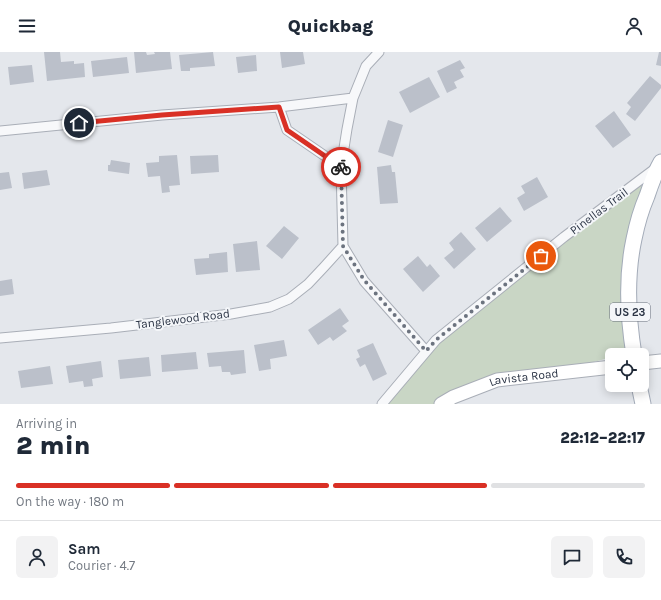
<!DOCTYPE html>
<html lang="en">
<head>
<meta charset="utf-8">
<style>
	body { margin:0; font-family:Karla,sans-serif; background:#f2f2f3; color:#1f2937; height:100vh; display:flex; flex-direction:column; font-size:15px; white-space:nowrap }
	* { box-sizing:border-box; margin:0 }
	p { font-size:13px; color:#747a83 }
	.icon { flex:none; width:22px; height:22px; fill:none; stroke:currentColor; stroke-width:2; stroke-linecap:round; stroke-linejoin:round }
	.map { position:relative; height:352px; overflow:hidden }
	.side { display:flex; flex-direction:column; background:#fff; flex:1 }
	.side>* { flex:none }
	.fabs { position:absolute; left:605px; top:296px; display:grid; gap:8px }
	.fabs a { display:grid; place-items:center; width:44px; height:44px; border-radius:6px; background:#fff; box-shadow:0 2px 10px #0003; font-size:20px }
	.pin { position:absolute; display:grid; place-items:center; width:34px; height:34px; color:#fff; margin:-17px; border:2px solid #fff; border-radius:50%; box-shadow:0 1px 4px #0007 }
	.courier { position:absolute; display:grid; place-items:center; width:40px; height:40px; margin:-20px; border:3px solid #d93025; border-radius:50%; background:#fff; color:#222; box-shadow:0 1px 5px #0007 }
	.summary em { font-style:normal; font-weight:800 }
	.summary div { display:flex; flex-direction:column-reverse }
	.summary { display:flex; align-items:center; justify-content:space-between; height:68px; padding:0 16px }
	h1 { font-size:26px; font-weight:800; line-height:30px }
	.bar { display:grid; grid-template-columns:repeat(4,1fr); gap:6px 4px; align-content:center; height:48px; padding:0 16px }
	.bar i { height:5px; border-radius:3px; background:#e0e1e3 }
	.bar .on { background:#d93025 }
	.bar p { grid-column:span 4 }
	.line { display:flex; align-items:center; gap:10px; padding:0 16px; border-top:1px solid #e0e1e3 }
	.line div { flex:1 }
	.round { display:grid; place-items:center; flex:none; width:42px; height:42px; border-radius:6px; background:#f2f2f3 }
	header { display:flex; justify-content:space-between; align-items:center; height:52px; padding:0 16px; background:#fff; font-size:18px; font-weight:800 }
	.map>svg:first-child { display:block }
</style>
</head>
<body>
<header><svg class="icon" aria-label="menu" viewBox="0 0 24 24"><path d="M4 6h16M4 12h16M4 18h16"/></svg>Quickbag<svg class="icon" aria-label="person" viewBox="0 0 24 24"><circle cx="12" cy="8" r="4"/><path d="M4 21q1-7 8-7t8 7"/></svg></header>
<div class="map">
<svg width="661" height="352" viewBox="0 0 661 352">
	<rect width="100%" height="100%" fill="#e4e7ec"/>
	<!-- green -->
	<path fill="#c9d6c5" d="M644 130 629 231 633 299 618 303H612V305L550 322 497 328 441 352H382L436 288Z"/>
	<!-- building -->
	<path fill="#bbc0ca" d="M44 0H60L61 10 74 9V12L84 11 85 25 47 29Z
		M134 0H146L147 3 155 2 154 0H170L172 17 136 21Z
		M213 0 215 14 190 16V19H181L179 3Z
		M280 0H303L305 12 282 16Z
		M659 0H661V14L656 13Z
		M256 3 257 19 238 21 236 5Z
		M127 5 129 21 93 25 91 9Z
		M460 8 465 16 460 18 464 25 454 30 457 36 447 41 437 19Z
		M32 13 34 30 10 33 8 15Z
		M650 24 661 33V36L635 69 626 62 631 55 627 51Z
		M429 25 440 45 410 61 399 40Z
		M614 59 631 83 613 96 595 74Z
		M388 68 403 73 393 105 378 100Z
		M177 103 180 133 169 134 170 140 162 141 160 124 148 125 146 111 159 110V104Z
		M218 103 219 120 191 122 190 104Z
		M111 108 130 111 129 122 108 119V113H110Z
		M391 113 392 120H395L398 151 380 152 377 115Z
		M47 118 50 133 24 137 22 121Z
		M9 120 12 136 0 138V121Z
		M537 125 548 145 524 159 517 146 525 141 521 134Z
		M500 155 512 169 487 190 475 176Z
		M284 174 299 186 282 207 266 194Z
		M461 180 476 197 454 217 444 206 454 198 449 191Z
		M257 189 260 218 236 220 233 192Z
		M227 200 228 220 196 223 194 207 209 206V202Z
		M418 204 427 215 430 212 440 224 423 240 403 217Z
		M12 227 14 242 0 244V229Z
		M340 256 349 269 342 274 347 279 333 289 330 285 318 293 308 278Z
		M284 288 287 304 270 307 271 317 259 319 254 293Z
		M373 291 387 322 373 329 365 312 360 315 356 307 360 305 357 298Z
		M244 298 246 321 231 323 230 320H222L221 314 209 315 207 301Z
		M196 300 198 317 162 320 161 303Z
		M149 305 151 324 120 327 118 308Z
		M101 309 103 325 92 327 93 334 84 335 83 329 69 331 66 314Z
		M50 314 53 332 21 336 18 319Z"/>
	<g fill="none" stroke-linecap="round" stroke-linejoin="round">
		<!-- street casing -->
		<g stroke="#a9aeb7" stroke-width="11">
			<path id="street" d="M379 0 366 14 353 46 347 77 341 115 343 194 364 229 426 299
				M279 55 287 78 341 115
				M0 79 162 63 279 55 353 46
				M0 286 111 276 231 262 270 255 289 247 308 232 324 215 343 194
				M382 352 436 288 564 185 656 116"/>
		</g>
		<!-- secondary casing -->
		<g stroke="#a9aeb7" stroke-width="15">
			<g id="secondary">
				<path d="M642 311 661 309"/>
				<path id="s1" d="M441 352 453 345 497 328 612 315"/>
			</g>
		</g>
		<!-- primary casing -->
		<g stroke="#a3abb8" stroke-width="17">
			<path id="primary" d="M634 303C628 266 626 224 634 187 637 172 641 158 647 144 651 132 655 120 661 110
				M639 333 643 352"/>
		</g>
		<!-- street -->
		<use href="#street" stroke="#f7f8fa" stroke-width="9"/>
		<!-- secondary -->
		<use href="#secondary" stroke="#fff" stroke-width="13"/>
		<!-- primary -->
		<use href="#primary" stroke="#fff" stroke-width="15"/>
	</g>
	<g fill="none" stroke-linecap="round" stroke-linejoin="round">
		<!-- done -->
		<path stroke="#6c737f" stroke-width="4" stroke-dasharray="0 7.2" d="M341 115 343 194 364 228 426 299 436 288 541 204"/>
		<!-- route -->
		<path stroke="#d93025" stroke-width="5" d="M79 71 162 63 279 55 287 78 341 115"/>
	</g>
	<g text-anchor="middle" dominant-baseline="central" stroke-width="4" stroke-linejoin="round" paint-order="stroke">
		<!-- shield labels -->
		<rect fill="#f4f6f9" stroke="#676e7b" stroke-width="1" x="610" y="251" width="40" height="18" rx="3"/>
		<g font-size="11" font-weight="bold" fill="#2b3445">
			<text x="630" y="260">US 23</text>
		</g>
		<!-- street labels -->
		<g font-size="12" fill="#2b3445" stroke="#f4f6f9">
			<text transform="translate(599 159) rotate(-37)">Pinellas Trail</text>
			<text transform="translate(183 267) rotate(-7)">Tanglewood Road</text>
			<text stroke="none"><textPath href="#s1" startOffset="88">Lavista Road</textPath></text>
		</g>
	</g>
</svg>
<div class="fabs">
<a><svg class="icon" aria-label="locate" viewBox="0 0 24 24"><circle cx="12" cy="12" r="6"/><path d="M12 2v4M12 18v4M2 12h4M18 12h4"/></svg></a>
</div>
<div class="pin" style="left:541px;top:204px;background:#ea580c"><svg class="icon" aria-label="bag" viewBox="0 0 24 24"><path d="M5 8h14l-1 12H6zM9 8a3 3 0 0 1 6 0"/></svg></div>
<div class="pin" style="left:79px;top:71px;background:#1f2937"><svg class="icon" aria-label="home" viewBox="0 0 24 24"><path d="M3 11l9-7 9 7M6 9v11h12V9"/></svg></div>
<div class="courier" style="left:341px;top:115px"><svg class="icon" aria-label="bike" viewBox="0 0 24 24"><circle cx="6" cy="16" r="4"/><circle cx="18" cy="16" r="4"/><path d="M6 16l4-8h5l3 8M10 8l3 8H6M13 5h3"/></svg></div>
</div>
<section class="side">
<div class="summary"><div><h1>2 min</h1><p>Arriving in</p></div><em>22:12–22:17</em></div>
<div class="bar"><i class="on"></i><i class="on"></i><i class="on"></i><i></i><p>On the way · 180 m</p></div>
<div class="line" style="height:72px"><a class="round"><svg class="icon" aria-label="person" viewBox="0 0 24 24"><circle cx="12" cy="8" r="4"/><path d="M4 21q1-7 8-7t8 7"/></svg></a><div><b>Sam</b><p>Courier · 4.7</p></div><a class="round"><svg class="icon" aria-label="chat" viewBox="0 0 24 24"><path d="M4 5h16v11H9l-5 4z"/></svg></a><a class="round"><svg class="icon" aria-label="phone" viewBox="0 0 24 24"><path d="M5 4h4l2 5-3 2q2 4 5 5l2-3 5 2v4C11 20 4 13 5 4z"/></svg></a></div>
</section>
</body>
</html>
